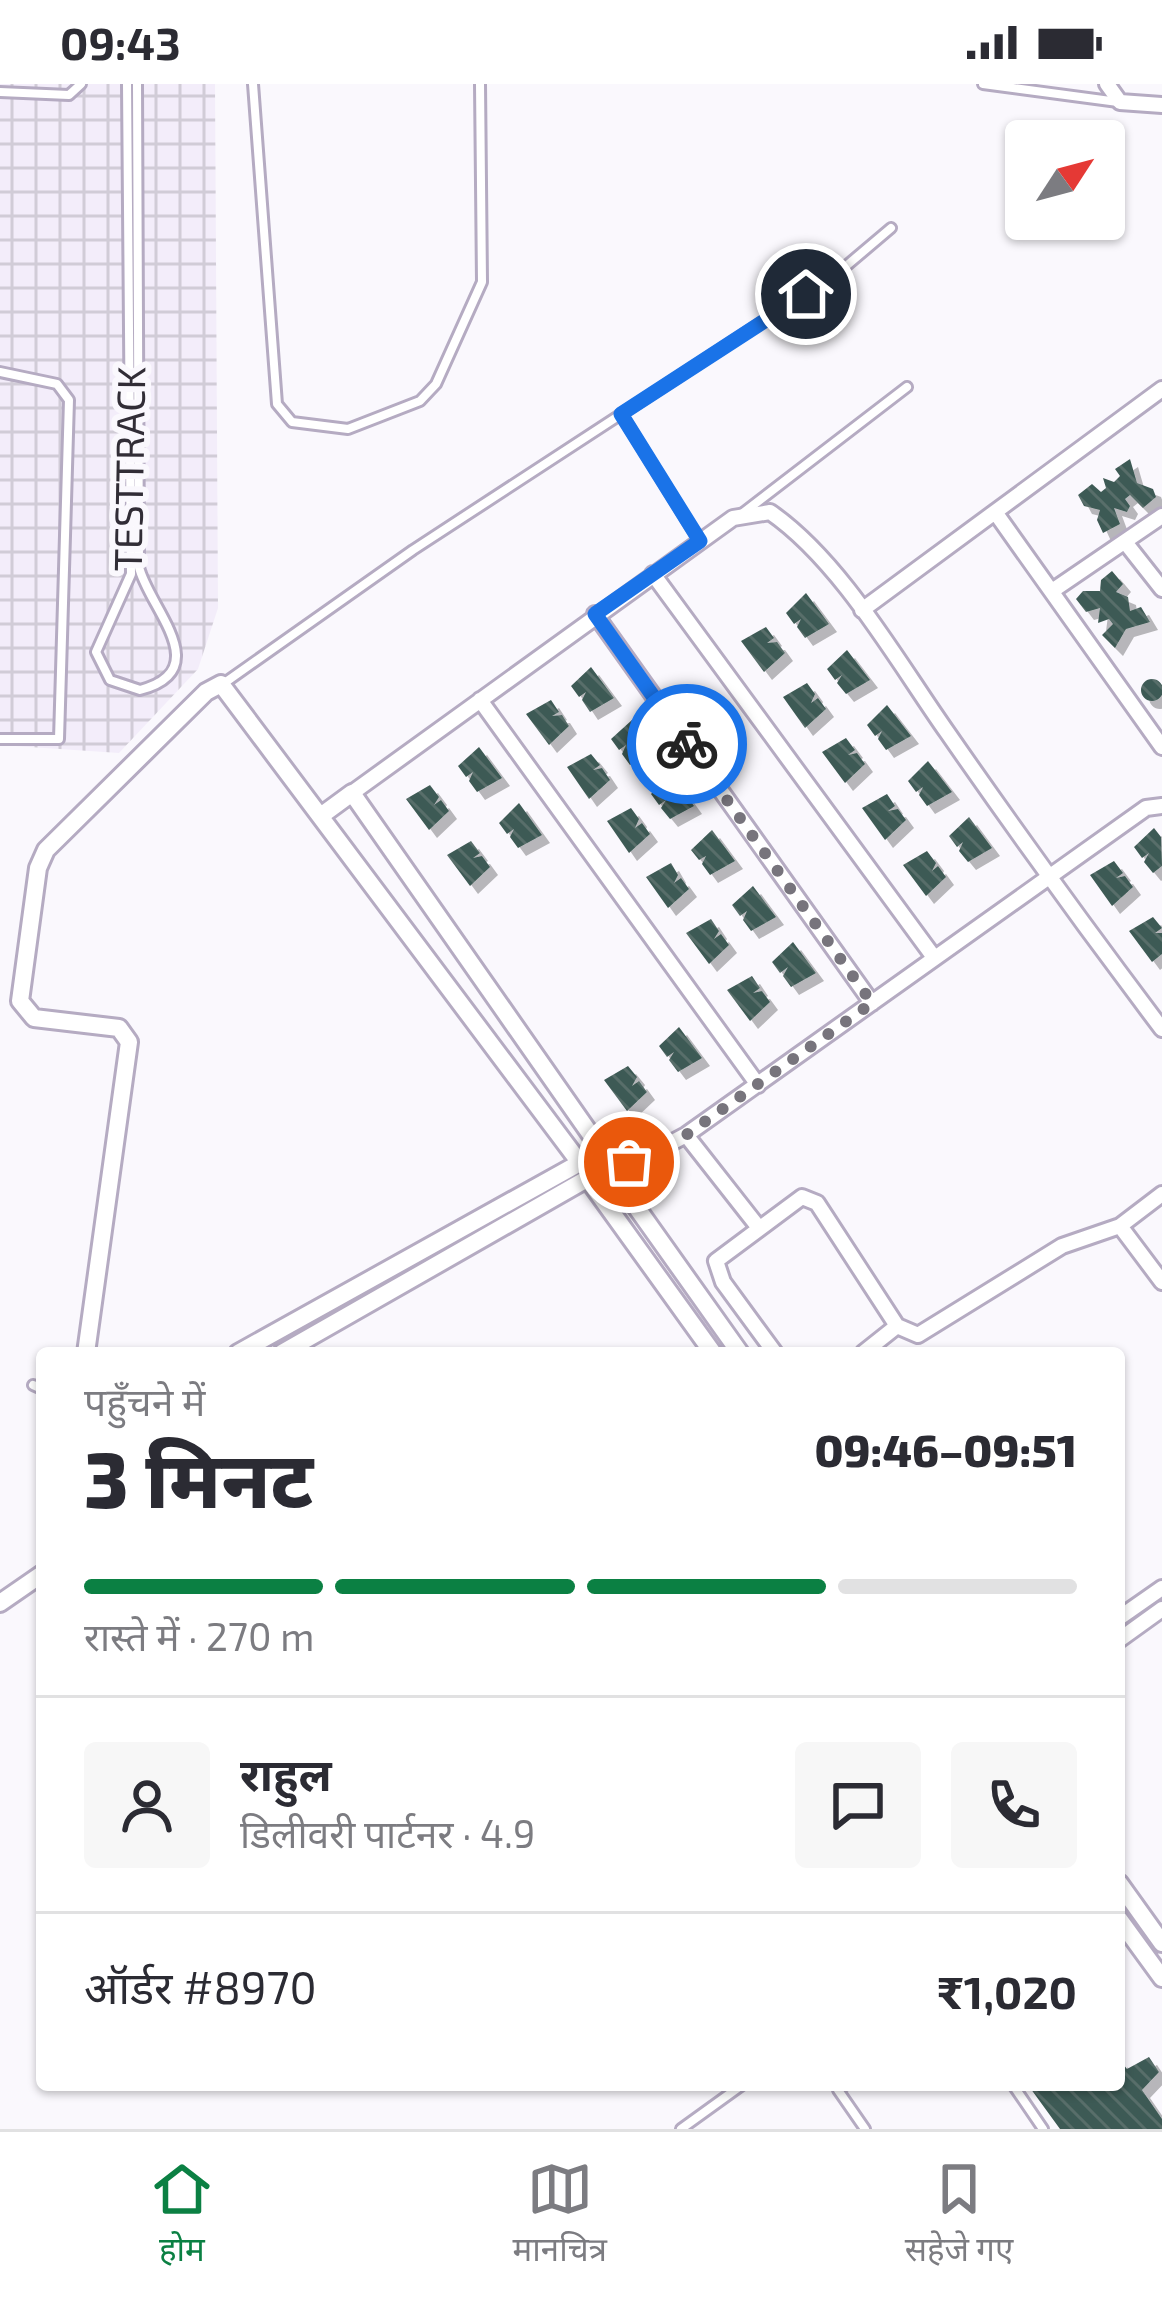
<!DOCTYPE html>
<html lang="hi">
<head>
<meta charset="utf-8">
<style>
	body { margin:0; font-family:"Exo 2","Noto Sans Devanagari",sans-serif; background:#f7f7f7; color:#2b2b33; height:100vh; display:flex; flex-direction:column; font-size:45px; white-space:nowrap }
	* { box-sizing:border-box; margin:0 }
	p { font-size:39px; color:#7c7c81 }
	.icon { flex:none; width:66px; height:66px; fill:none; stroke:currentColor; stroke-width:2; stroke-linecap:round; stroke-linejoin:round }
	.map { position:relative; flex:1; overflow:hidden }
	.panel { position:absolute; left:36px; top:1263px; width:1089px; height:744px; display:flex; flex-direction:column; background:#fff; border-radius:12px; box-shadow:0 3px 9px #0004 }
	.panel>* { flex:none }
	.needle { width:78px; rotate:54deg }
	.controls { position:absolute; left:1005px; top:36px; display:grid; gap:24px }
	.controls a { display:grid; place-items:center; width:120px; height:120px; border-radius:12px; background:#fff; box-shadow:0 3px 9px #0004; font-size:60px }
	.pin { position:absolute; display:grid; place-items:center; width:102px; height:102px; color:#fff; margin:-51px; border:6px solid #fff; border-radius:50%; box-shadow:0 3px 12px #0007 }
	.courier { position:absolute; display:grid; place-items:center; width:120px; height:120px; margin:-60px; border:9px solid #1a73e8; border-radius:50%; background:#fff; color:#222; box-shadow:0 3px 15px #0007 }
	.head em { font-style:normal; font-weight:800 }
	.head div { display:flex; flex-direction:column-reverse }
	.head { display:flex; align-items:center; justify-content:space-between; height:204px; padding:0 48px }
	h1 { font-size:78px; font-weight:800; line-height:90px }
	.bar { display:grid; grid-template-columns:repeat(4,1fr); gap:18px 12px; align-content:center; height:144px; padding:0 48px }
	.bar i { height:15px; border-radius:9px; background:#e1e1e2 }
	.bar .on { background:#0b8043 }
	.bar p { grid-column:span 4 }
	.line { display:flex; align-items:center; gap:30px; padding:0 48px; border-top:3px solid #e1e1e2 }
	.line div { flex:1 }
	.round { display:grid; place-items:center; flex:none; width:126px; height:126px; border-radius:12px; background:#f7f7f7 }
	.status { display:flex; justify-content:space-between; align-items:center; height:84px; padding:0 60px; background:#fff; direction:ltr }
	.status svg { height:33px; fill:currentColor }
	.dock { display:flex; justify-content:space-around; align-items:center; height:168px; border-top:3px solid #e1e1e2; background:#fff; font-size:33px; color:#7c7c81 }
	.dock a { display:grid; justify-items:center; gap:6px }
	.dock .on { color:#0b8043 }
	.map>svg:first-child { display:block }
</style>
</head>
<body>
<div class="status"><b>09:43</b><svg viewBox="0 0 49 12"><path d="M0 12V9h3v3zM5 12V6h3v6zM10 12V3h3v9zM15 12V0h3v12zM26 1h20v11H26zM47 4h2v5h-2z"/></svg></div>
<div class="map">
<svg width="1162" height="2045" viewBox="0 0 1162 2045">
	<defs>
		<pattern id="industrial-grid" width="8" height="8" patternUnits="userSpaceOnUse" patternTransform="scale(3)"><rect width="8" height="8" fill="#f3edfa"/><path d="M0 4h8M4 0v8" fill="none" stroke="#d1ccd7"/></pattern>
		<pattern id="building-back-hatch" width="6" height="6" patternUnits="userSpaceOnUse" patternTransform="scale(3)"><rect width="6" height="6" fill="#3e5a54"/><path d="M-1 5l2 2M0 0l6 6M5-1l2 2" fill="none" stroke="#586e6a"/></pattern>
		<filter id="shadow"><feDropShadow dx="8" dy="8" stdDeviation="0" flood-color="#0004"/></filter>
	</defs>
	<rect width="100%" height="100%" fill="#faf8fd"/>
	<!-- industrial -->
	<path fill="url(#industrial-grid)" d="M0 0H215L218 524 198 585 119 669 0 661Z"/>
	<!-- building -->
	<path fill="url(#building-back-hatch)" filter="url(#shadow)" d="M1130 375 1137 399 1153 405 1156 413 1143 424 1130 411 1125 415 1130 422 1127 428 1114 424 1120 440 1103 449 1097 436 1100 426 1084 422 1078 411 1092 400 1101 408 1106 404 1103 394 1114 398 1120 392 1115 385Z
		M1112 487 1123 500 1116 508 1128 513 1130 527 1141 523 1150 538 1126 545 1115 564 1102 551 1113 540 1109 535 1098 539 1100 524 1086 528 1076 515 1083 507H1100L1101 496Z
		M806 509 829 540 805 554 797 543 801 535 794 540 786 529Z
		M766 543 774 554 767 559 777 558 785 569 764 588 741 557Z
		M847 566 870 596 846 610 837 599 842 591 835 596 827 585Z
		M591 583 614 614 590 628 582 616 586 608 579 613 571 602Z
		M1141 606a11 11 0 1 1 22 0a11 11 0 1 1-22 0Z
		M807 599 815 610 811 619 818 614 826 625 805 644 783 613Z
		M551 616 559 628 552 632 562 631 569 642 549 661 526 630Z
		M887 621 911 652 886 666 878 655 882 647 875 652 867 641Z
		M632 636 655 667 630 681 622 670 626 661 619 666 611 655Z
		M846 654 855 666 848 671 857 669 865 680 845 699 822 668Z
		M479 663 502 694 477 708 469 697 473 688 466 693 458 682Z
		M591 670 600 681 593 686 602 684 610 696 589 715 567 683Z
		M928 677 952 708 927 722 919 711 923 703 916 708 908 697Z
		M671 690 694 722 670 735 661 724 666 716 659 721 651 710Z
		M430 701 439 713 434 721 441 716 449 727 429 746 406 715Z
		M887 710 895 722 888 727 898 725 906 736 885 756 862 724Z
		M519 719 542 751 518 764 510 753 514 745 507 750 499 739Z
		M631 724 639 735 635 744 642 739 650 750 629 769 607 737Z
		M969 733 992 764 968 778 959 767 963 758 957 763 949 752Z
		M1154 744 1161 753 1162 782 1153 789 1144 778 1149 769 1142 774 1134 763Z
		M712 746 735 777 710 791 702 780 706 772 699 776 691 766Z
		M471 757 480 769 473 774 482 772 490 783 470 802 447 771Z
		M927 767 936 779 932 787 938 782 946 793 926 812 903 781Z
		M1114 777 1123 789 1116 794 1125 792 1133 803 1112 822 1090 791Z
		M671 779 678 791 674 799 681 794 689 805 668 824 646 793Z
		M753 802 776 833 751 847 743 836 747 827 740 832 732 821Z
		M1153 833 1162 844 1155 849H1162V870L1152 878 1129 847Z
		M711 835 719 847 714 855 721 850 729 861 709 880 686 849Z
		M793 858 816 889 791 903 783 892 788 883 780 889 772 878Z
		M752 892 760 904 753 909 762 907 770 918 750 937 727 906Z
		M679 943 702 974 678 988 669 976 674 968 667 973 659 962Z
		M628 982 637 993 632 1002 639 997 647 1008 627 1027 604 996Z
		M1149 1973 1159 1988 1142 2006 1162 2035V2045H1060L1028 2001H1119V1975L1127 1985Z"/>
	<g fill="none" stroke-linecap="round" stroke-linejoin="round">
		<!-- service casing -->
		<g stroke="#b5abc2" stroke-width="14">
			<path id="service" d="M127 0 131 490 96 568 110 596 140 606C217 586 148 523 139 483L137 0
				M253 0 277 320 292 338 348 345 420 317 436 300 482 198 480 0
				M983 0 1118 18
				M0 8 69 11 81 0
				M0 288 57 300 69 316 59 655H0
				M621 330 699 456
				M743 429 907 303
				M223 600 413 466 839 188 891 144
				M33 1301 42 1305
				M845 2001 838 2006 865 2045
				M1013 2001 1043 2045
				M681 2045 742 2001"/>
		</g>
		<!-- minor casing -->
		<g stroke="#b5abc2" stroke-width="20">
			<path id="minor" d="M1107 0 1120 18 1162 21
				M995 428 1162 663
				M1125 458 1162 505
				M653 490 933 872
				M1052 507 1162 432
				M862 526 1162 305
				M595 530 872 919
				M480 616 758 1001
				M352 709 733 434 770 428C841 477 897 577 947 648 1017 749 1088 847 1162 945
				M686 1051 759 1144
				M610 1076H639L686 1051 1146 724 1162 722
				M1162 1110 1120 1142 1162 1198
				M775 1269 723 1198 716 1177 802 1113 817 1119 897 1242 918 1251 1062 1162 1120 1142
				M863 1269 897 1242
				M1119 1534 1162 1504
				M1119 1556 1162 1525"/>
		</g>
		<!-- tertiary casing -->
		<g stroke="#b5abc2" stroke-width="22">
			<path id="tertiary" d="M322 731 352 709 600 1064
				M610 1086 740 1269
				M590 1098 713 1269
				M86 1269 129 958 119 944 34 934 20 917 38 784 46 766 206 608 221 600 577 1075
				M238 1269 576 1081
				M282 1269 585 1096
				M0 1519 42 1490
				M1119 1799 1162 1859
				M1119 1835 1162 1894"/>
		</g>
		<!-- service -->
		<use href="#service" stroke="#fff" stroke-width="8"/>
		<!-- minor -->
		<use href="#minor" stroke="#fff" stroke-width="14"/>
		<!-- tertiary -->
		<use href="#tertiary" stroke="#fff" stroke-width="16"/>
	</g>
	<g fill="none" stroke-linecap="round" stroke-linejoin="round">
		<!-- done -->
		<path stroke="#77747c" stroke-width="12" stroke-dasharray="0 21.6" d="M629 1078 686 1051 872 919 687 660"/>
		<!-- route -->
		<path stroke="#1a73e8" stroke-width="15" d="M687 660 595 530 700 457 621 330 806 210"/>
	</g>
	<g text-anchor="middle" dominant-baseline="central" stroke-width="12" stroke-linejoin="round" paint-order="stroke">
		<!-- street labels -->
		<g font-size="39" fill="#312d36" stroke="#faf8fd">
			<text transform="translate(128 385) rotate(-89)">TESTTRACK</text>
		</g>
	</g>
</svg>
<div class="controls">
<a><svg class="needle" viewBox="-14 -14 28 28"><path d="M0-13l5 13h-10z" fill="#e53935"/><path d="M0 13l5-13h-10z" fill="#7c7c81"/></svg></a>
</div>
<div class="pin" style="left:629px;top:1078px;background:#ea580c"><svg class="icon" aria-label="bag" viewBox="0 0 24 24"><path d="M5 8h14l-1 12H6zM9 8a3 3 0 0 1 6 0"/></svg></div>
<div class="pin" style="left:806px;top:210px;background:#1f2937"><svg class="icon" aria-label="home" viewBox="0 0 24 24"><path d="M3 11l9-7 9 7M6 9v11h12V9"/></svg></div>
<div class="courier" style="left:687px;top:660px"><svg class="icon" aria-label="bike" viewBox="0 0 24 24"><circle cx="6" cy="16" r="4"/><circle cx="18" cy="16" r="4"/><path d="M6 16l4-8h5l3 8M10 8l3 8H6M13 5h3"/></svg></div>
<section class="panel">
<div class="head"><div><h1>3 मिनट</h1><p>पहुँचने में</p></div><em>09:46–09:51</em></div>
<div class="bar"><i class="on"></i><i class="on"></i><i class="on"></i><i></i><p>रास्ते में · 270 m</p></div>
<div class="line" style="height:216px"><a class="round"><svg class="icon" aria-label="person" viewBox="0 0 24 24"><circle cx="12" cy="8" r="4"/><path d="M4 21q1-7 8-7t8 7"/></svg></a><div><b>राहुल</b><p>डिलीवरी पार्टनर · 4.9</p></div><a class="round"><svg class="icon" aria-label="chat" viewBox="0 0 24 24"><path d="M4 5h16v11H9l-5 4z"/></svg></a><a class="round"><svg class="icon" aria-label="phone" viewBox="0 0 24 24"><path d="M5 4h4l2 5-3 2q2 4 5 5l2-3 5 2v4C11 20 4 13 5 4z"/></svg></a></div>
<div class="line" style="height:156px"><div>ऑर्डर #8970</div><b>₹1,020</b></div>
</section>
</div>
<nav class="dock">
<a class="on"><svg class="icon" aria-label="home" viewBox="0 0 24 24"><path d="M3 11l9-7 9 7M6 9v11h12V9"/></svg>होम</a>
<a><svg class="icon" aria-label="map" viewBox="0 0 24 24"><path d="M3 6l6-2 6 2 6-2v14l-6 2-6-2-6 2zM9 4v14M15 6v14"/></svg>मानचित्र</a>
<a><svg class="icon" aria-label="saved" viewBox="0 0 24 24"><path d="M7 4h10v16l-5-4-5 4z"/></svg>सहेजे गए</a>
</nav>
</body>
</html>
